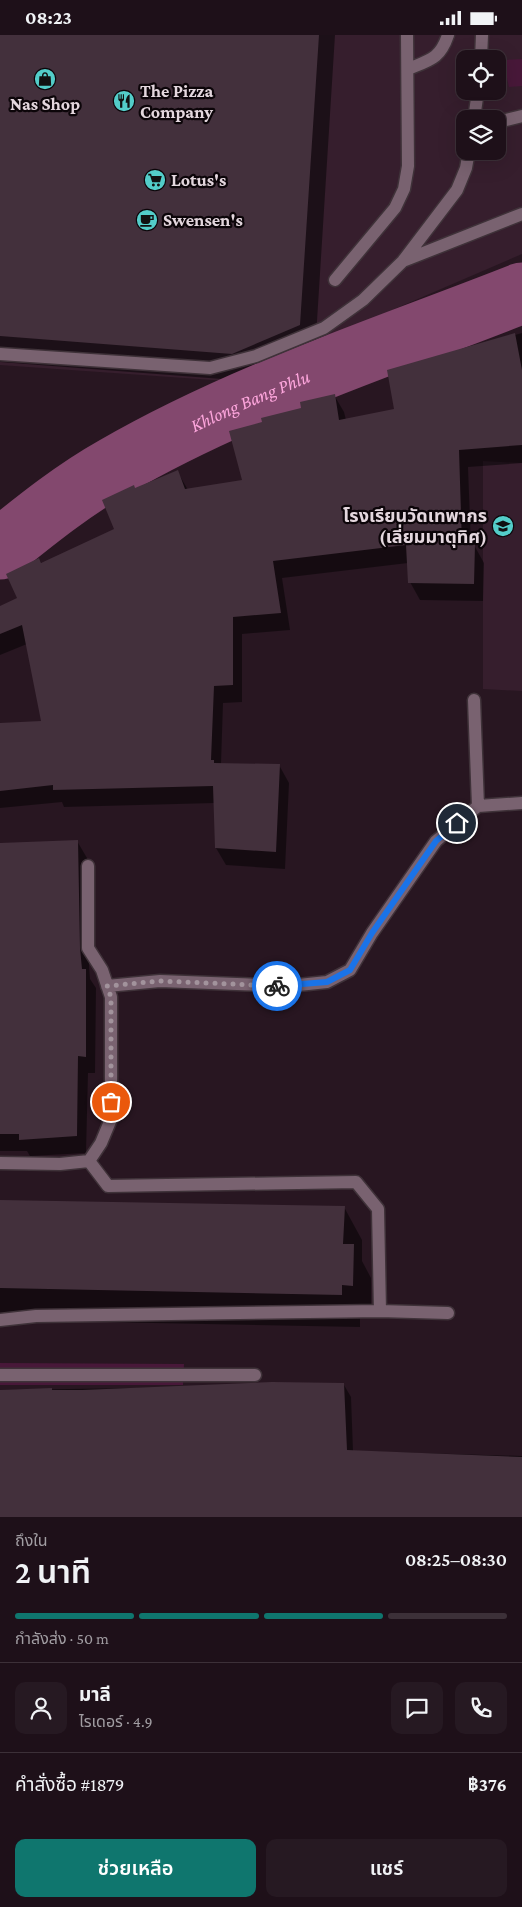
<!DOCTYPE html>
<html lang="th">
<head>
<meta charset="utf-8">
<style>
	body { margin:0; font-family:"Crimson Pro","Noto Sans Thai",serif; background:#261922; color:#f1f3f6; height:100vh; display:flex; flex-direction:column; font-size:19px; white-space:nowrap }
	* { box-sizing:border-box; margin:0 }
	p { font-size:16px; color:#a19da2 }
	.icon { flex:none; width:28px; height:28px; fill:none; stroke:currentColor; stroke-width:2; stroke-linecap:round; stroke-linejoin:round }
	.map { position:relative; height:1482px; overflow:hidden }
	.sheet { display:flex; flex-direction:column; background:#1e1019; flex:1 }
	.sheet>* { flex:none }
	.fabs { position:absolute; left:456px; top:15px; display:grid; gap:10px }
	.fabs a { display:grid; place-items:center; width:50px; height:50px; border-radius:10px; background:#1e1019; box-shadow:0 5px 20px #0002,0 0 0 1px #3c3038; font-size:25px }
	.pin { position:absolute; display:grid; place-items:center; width:42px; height:42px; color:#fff; margin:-21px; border:2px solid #fff; border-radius:50%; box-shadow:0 1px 5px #0007 }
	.courier { position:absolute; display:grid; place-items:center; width:50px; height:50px; margin:-25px; border:4px solid #1a73e8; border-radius:50%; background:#fff; color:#222; box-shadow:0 1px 6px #0007 }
	.summary em { font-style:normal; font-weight:600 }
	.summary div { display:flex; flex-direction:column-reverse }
	.summary { display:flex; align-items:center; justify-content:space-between; height:85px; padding:0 15px }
	h1 { font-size:32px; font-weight:600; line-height:38px }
	.bar { display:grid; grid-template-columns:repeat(4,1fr); gap:8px 5px; align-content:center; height:60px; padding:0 15px }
	.bar i { height:6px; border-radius:4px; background:#3c3038 }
	.bar .active { background:#0f766e }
	.bar p { grid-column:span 4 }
	.line { display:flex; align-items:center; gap:12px; padding:0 15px; border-top:1px solid #3c3038 }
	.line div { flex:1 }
	.round { display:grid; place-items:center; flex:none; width:52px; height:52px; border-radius:10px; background:#261922 }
	.cta { display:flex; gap:10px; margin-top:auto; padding:10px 15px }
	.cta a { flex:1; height:58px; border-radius:10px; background:#0f766e; color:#fff; font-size:20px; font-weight:600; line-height:58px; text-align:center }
	.cta a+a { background:#261922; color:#f1f3f6 }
	.status { display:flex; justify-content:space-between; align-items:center; height:35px; padding:0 25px; background:#1e1019; direction:ltr }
	.status svg { height:14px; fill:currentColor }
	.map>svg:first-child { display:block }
</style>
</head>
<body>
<div class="status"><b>08:23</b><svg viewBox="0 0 49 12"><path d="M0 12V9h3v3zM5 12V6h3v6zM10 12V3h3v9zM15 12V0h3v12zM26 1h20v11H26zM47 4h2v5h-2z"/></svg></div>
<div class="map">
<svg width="522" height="1482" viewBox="0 0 522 1482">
	<rect width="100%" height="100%" fill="#281621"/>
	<!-- built -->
	<path fill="#361e2d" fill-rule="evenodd" d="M0 0H522V219L227 346 0 330ZM465 24H498V56H465ZM465 84H498V116H465Z
		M483 426 522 428V656L483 654Z"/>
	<!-- green -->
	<path fill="#481839" d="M522 24V51L509 52 503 25Z
		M0 1328 184 1329 183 1350H0Z"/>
	<!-- shadow -->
	<path fill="#0007" d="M0 0H335L315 318 248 346 0 327Z
		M522 298V428L468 432 471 511 474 510 484 528 483 566 420 565 410 547 408 528 282 543 290 595 242 599V667L223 668 221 729 279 730 289 748 285 834 226 830 216 813 215 768 64 772 62 767 0 773V689L42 687 27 609 0 620V572L18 564 39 524 42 529 116 494 135 454 177 436 188 455 244 446 264 388 334 360 344 377 346 385 396 375 389 336Z
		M77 806 87 823 89 931 90 944 96 953 95 1038H88L86 1118 30 1121 27 1116H0V809Z
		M0 1166 344 1172 362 1205V1226L371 1243V1282H360V1292L0 1285Z
		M344 1350 351 1362 353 1416 522 1421V1482H0V1355Z"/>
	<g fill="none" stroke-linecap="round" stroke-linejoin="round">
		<!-- river -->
		<path stroke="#83486e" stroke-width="61" id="s1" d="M0 514C36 485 73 455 114 432 242 358 385 312 522 258"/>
	</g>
	<!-- building -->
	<path fill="#43303c" d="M0 0H319L300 290 232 319 0 301Z
		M515 298 522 335V410L459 415 462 510 475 509 474 549 408 548 406 510 273 526 281 578 233 582V650L214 651 211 725H214V728L280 729 276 817 215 813 213 751 53 755V750L0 756V688L41 686 22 590 0 599V571L17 563 6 539 39 523 41 528 114 494 102 465 134 450 135 453 178 435 185 454 242 445 229 396 262 387 261 383 301 373 300 367 335 359 339 385 394 374 387 335Z
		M78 805 80 913 82 934H86V1022L78 1021 77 1101 19 1105V1099H0V808Z
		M0 1165 345 1171 343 1209H354L353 1251 342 1250V1260L0 1253Z
		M272 1347 344 1348 347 1415 522 1422V1482H0V1355L52 1353V1355H82Z"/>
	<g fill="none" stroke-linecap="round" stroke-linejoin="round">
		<!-- minor casing -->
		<g stroke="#3f3239" stroke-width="15">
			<path id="minor" d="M481 24 482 0
				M408 34C430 25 440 24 448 0
				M474 84 478 56
				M498 87 522 81
				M403 226 522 179
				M335 245 395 173 404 154 408 131 407 0
				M0 319 210 333 256 321 324 293 363 265 403 226 457 155 466 133 469 116
				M474 665 478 771
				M107 951 160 946 289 951 327 947 350 935 372 898 436 806 478 771 522 768
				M89 1126 108 1151 356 1147 378 1174 380 1276
				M0 1128 60 1129 89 1126 101 1108 111 1084V962L102 935 88 913V831
				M0 1285 36 1281 380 1276 448 1278
				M0 1340H255"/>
		</g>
		<!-- minor -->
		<use href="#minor" stroke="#796270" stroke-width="12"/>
	</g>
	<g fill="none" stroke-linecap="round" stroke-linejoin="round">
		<!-- done -->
		<path stroke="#a2939c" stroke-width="5" stroke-dasharray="0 9" d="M111 1067V962L107 951 160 946 277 951"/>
		<!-- route -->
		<path stroke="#1a73e8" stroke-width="6" d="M277 951 327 947 350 935 372 898 436 806 457 788"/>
	</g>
	<!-- icons -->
	<defs>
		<g id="shop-disc" transform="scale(1.125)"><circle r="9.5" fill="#53cdc9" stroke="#0c0509"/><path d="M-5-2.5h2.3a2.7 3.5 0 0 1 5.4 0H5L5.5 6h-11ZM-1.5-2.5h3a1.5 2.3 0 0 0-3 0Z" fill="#111"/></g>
		<g id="restaurant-disc" transform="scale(1.125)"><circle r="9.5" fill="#53cdc9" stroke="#0c0509"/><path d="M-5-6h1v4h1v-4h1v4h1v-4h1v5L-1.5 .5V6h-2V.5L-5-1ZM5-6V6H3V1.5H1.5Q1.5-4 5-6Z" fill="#111"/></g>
		<g id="supermarket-disc" transform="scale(1.125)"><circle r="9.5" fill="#53cdc9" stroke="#0c0509"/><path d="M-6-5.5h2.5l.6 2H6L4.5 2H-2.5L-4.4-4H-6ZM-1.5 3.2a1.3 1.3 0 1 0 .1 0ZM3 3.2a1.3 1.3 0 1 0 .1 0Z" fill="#111"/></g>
		<g id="cafe-disc" transform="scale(1.125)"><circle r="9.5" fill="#53cdc9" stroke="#0c0509"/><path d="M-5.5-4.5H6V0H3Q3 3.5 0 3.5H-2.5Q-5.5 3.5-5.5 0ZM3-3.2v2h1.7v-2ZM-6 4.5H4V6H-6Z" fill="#111"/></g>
		<g id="school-disc" transform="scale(1.125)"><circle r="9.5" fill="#53cdc9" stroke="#0c0509"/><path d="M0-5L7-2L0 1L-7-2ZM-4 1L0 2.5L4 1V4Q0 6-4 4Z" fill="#111"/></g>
	</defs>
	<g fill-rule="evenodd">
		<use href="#shop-disc" x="45" y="44"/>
		<use href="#restaurant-disc" x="124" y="66"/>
		<use href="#supermarket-disc" x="155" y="145"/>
		<use href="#cafe-disc" x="147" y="185"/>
		<use href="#school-disc" x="503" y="491"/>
	</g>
	<g text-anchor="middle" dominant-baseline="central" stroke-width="4.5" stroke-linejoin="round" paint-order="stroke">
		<!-- poi labels -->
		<g font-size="18" font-weight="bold" fill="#e4d7de" stroke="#0c0509" text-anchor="start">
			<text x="140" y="56">The Pizza<tspan x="140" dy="21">Company</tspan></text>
			<text x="45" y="69" text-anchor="middle">Nas Shop</text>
			<text x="171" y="145">Lotus's</text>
			<text x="163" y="185">Swensen's</text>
			<text x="487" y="481" text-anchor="end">โรงเรียนวัดเทพากร<tspan x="487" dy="21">(เลี่ยมมาตุทิศ)</tspan></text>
		</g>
		<!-- water labels -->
		<g font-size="19" font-style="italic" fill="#fea6dd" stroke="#0c0509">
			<text stroke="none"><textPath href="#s1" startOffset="292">Khlong Bang Phlu</textPath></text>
		</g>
	</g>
</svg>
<div class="fabs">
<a><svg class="icon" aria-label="locate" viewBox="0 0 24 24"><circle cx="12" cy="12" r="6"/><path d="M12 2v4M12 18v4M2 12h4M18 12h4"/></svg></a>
<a><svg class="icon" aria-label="layers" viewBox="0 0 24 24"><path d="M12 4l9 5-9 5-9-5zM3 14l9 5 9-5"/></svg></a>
</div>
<div class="pin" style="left:111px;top:1067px;background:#ea580c"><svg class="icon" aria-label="bag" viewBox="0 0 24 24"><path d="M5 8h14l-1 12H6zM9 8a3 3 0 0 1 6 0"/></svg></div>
<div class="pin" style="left:457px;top:788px;background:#1f2937"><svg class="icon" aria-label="home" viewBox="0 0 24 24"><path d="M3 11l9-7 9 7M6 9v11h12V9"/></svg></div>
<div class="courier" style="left:277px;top:951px"><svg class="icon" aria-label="bike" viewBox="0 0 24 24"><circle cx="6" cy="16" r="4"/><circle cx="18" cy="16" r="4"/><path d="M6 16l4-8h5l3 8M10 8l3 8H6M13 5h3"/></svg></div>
</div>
<section class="sheet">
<div class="summary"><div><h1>2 นาที</h1><p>ถึงใน</p></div><em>08:25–08:30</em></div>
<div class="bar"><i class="active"></i><i class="active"></i><i class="active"></i><i></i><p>กำลังส่ง · 50 m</p></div>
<div class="line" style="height:90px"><a class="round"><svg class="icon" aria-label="person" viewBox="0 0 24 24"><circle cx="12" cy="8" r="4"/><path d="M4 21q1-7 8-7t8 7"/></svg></a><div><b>มาลี</b><p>ไรเดอร์ · 4.9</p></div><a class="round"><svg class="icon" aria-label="chat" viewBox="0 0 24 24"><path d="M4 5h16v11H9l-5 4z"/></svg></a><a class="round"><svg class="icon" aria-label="phone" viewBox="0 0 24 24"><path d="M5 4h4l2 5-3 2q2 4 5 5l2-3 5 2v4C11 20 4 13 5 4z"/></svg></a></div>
<div class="line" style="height:65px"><div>คำสั่งซื้อ #1879</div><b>฿376</b></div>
<div class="cta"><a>ช่วยเหลือ</a><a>แชร์</a></div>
</section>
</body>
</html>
